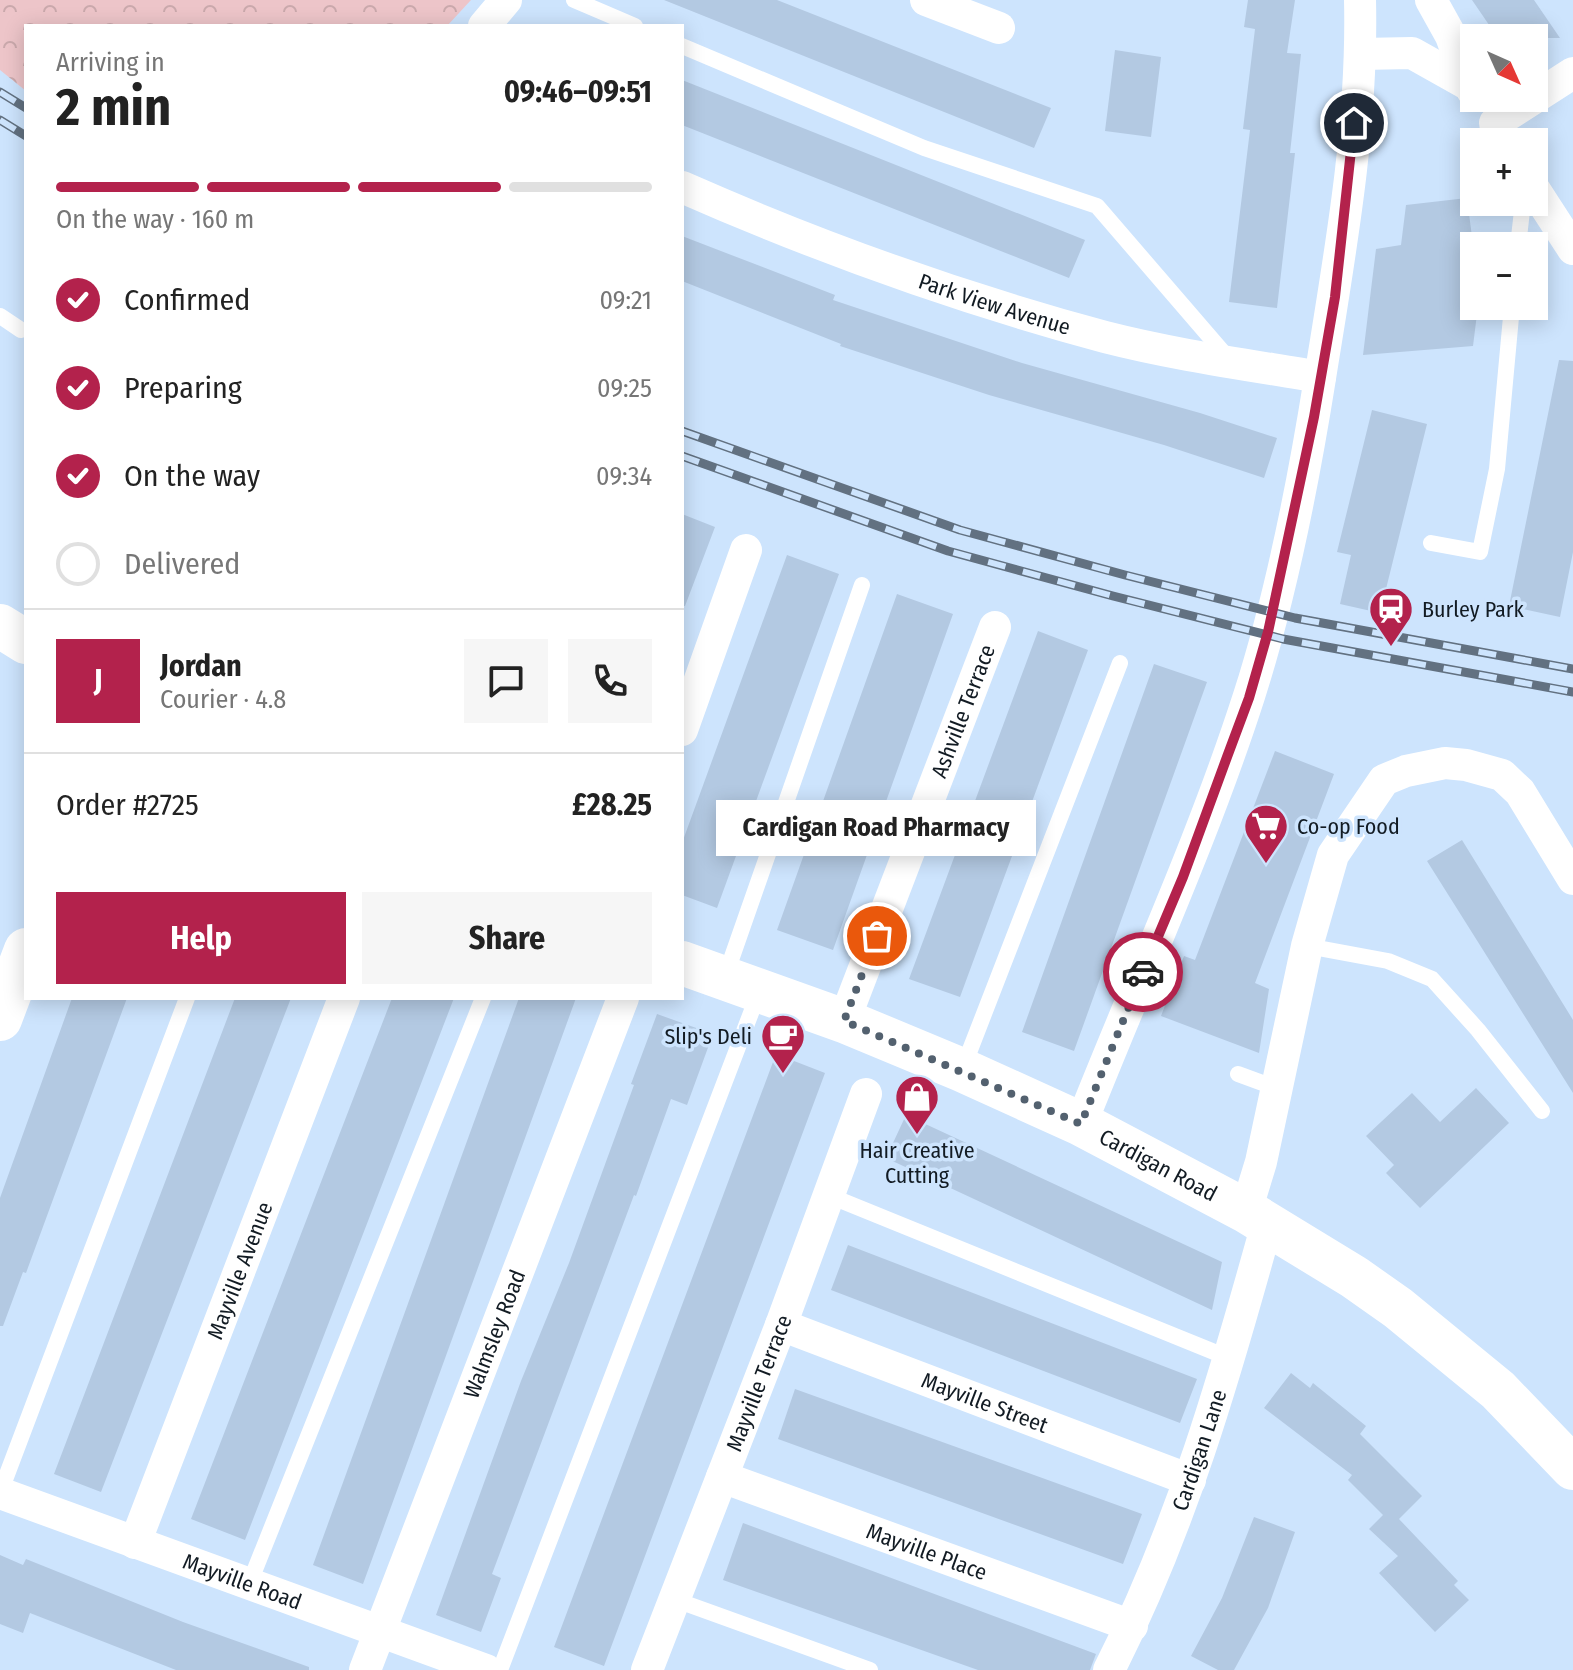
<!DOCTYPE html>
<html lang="en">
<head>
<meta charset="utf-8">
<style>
	body { margin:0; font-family:"Fira Sans Condensed",sans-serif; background:#f6f6f6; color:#222; height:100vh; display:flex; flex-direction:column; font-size:30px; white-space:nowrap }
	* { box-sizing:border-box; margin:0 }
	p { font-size:26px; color:#767676 }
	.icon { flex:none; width:44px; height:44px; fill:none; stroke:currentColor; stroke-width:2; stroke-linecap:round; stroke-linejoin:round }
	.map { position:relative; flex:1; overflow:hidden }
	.side { position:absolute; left:24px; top:24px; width:660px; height:976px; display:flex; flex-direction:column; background:#fff; border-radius:0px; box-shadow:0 4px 20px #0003 }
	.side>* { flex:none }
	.needle { width:52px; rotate:135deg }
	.controls { position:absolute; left:1460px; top:24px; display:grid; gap:16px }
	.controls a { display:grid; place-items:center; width:88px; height:88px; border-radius:0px; background:#fff; box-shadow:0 4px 20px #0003; font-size:40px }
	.pin { position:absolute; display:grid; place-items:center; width:68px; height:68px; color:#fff; margin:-34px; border:4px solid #fff; border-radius:50%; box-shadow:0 2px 8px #0007 }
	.courier { position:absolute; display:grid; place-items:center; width:80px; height:80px; margin:-40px; border:6px solid #b3224c; border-radius:50%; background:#fff; color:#222; box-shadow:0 2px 10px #0007 }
	.bubble { position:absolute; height:56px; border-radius:0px; background:#fff; box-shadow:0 4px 20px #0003; font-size:26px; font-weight:700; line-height:56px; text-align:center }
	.head em { font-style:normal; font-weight:700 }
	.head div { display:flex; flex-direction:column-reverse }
	.head { display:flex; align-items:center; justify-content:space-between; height:136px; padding:0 32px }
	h1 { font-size:52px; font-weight:700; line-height:60px }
	.bar { display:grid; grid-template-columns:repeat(4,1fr); gap:12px 8px; align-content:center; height:96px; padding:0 32px }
	.bar i { height:10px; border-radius:6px; background:#e0e0e0 }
	.bar .selected { background:#b3224c }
	.bar p { grid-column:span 4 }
	.line { display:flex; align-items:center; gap:20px; padding:0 32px; border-top:2px solid #e0e0e0 }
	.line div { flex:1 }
	.round { display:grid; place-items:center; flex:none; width:84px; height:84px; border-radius:0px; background:#f6f6f6 }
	ol { padding:0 32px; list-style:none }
	li { display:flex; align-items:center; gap:24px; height:88px }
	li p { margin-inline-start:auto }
	li .icon { padding:8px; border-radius:50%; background:#b3224c; color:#fff; stroke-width:4 }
	li:last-child { color:#767676 }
	li i { width:44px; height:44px; border:4px solid #e0e0e0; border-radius:50% }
	.primary-button { display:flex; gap:16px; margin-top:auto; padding:16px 32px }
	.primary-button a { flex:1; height:92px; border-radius:0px; background:#b3224c; color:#fff; font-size:32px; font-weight:700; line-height:92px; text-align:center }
	.primary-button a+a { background:#f6f6f6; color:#222 }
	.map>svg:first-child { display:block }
</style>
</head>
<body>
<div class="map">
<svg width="1573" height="1670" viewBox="0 0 1573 1670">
	<defs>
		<pattern id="park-crowns" width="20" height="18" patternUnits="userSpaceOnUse" patternTransform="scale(2)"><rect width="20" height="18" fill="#edc5c9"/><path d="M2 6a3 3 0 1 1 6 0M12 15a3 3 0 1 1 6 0" fill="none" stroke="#caa9ac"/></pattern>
	</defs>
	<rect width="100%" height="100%" fill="#cde4fd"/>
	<!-- park -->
	<path fill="url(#park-crowns)" d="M0 0H471L447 26H26V91L0 70Z"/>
	<!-- building -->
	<path fill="#b3c9e2" d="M664 0H777L1051 108 1034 148Z
		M1248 0H1295L1287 53 1301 54 1290 153H1295L1277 308 1229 302 1250 130 1243 129 1255 29 1244 27Z
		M1472 0H1534L1560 38H1498Z
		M1115 50 1161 57 1151 137 1105 131Z
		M682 80 1085 240 1069 278 682 125Z
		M1467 198 1472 237 1474 238V306H1478L1473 346 1363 355 1376 249 1401 245 1406 205Z
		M682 236 835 295 833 300 1022 363 1200 413 1277 438 1264 478 1164 445 989 395 840 346 841 344 682 281Z
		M1559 360 1573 361V552L1560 617 1509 606Z
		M1372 410 1427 424 1380 613 1340 604 1351 555 1337 552Z
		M682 514 715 527 685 606H682Z
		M787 555 839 574 717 908 682 895V843Z
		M897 594 953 614 833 950 777 930Z
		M1038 631 1088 650 960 997 909 979Z
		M1154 664 1207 682 1074 1051 1022 1032Z
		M1275 751 1334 774 1255 983 1269 989 1259 1053 1161 1016 1184 956 1195 960Z
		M1462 840 1573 1020V1093L1427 861Z
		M72 998H127L26 1273 23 1272 3 1326H0V1198Z
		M235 998H291L101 1492 54 1474Z
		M392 998H454L245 1540 191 1519Z
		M519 998H576L363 1584 313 1565Z
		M657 1014 713 1034 687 1105 671 1099 636 1196 634 1195 492 1574 501 1578 481 1632 436 1615 521 1381 569 1263 634 1085 631 1084Z
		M776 1054 825 1073 604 1666 554 1647Z
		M1476 1088 1509 1123 1420 1208 1386 1173 1394 1165 1366 1136 1412 1093 1440 1122Z
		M906 1115 1222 1262 1212 1310 886 1158Z
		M848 1245 1197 1379 1180 1423 831 1290Z
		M1291 1373 1310 1388 1313 1383 1366 1426 1360 1434 1422 1496 1399 1519 1458 1581 1454 1585 1469 1600 1435 1632 1379 1573 1398 1556 1369 1529 1383 1515 1348 1480 1352 1475 1264 1408Z
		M795 1389 1142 1514 1123 1564 778 1439Z
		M1254 1517 1295 1532 1268 1608 1234 1670H1218L1191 1656 1222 1598Z
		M743 1523 1096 1654 1090 1670H978L723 1580Z
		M0 1555 23 1565 26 1559 183 1622 309 1667V1670H176L30 1613 23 1633 0 1624Z"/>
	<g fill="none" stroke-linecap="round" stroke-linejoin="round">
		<!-- lane -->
		<path stroke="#fff" stroke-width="16" d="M574 0 635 26
			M682 46 924 148 1097 206 1228 358
			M1518 246 1523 202
			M0 316 21 330
			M1431 543 1480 552 1497 469 1512 306
			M1307 946 1388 961 1432 979 1478 1030 1542 1111
			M725 977 862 585
			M963 1068 1120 663
			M1238 1074 1276 1088
			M830 1196 1229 1358
			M0 1493 187 998
			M250 1582 483 998
			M676 1600 870 1670
			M500 1670 759 992"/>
		<!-- street -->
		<g stroke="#fff" stroke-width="32">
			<path d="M926 0 999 28"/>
			<path d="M1431 0 1451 36 1469 85"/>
			<path d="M484 26 506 0"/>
			<path d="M1361 54 1412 53 1469 85 1474 93"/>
			<path d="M1495 123 1573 73"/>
			<path id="s1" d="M682 187C816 246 964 299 1105 337 1175 355 1249 365 1320 377"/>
			<path d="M1534 189 1573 249"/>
			<path d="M682 730 746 550"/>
			<path id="s2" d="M844 1021 995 627"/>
			<path d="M1081 1124C1137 982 1202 842 1249 696 1282 593 1303 485 1320 378 1340 253 1363 127 1360 0"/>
			<path d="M1246 1211 1261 1162 1307 946 1333 855 1384 780 1406 771 1445 763 1466 765 1502 775 1520 792 1573 879"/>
			<path id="s3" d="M781 1325 1190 1480"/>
			<path id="s4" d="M722 1477 1132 1626"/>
			<path id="s5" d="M0 1493 486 1670"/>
			<path id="s6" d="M135 1543 344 998"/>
			<path id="s7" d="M365 1670 623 998"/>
			<path id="s8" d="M647 1670 781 1325 866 1094"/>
			<path id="s9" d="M1109 1670C1181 1529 1225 1376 1267 1224"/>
		</g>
		<!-- secondary -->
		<g stroke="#fff" stroke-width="44">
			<path d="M0 626 26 642"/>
			<path id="s10" d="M682 963 844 1021 962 1070 1081 1124 1246 1211 1354 1277 1398 1308 1498 1390 1573 1468"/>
			<path d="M0 1019 26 950"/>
		</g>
		<!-- rail casing -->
		<g stroke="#627181" stroke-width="9">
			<path id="rail" d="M0 92 26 108
				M0 120 26 136
				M682 431 960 530 1125 575 1295 618 1573 669
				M682 456 948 551 1113 596 1283 639 1573 692"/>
		</g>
		<!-- rail -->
		<use href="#rail" stroke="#cde4fd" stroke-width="6" stroke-dasharray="18" stroke-linecap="butt"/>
	</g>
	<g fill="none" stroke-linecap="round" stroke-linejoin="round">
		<!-- done -->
		<path stroke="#53616f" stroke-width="8" stroke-dasharray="0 14.4" d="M877 936 844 1021 1081 1124 1143 972"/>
		<!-- route -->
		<path stroke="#b3224c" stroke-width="10" d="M1143 972 1183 877 1227 757 1249 698 1268 632 1314 417 1335 297 1354 123"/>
	</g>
	<!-- icons -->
	<defs>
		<g id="station-pin" transform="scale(2.3)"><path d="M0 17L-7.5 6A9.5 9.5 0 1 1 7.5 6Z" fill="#b3224c" stroke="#cde4fd"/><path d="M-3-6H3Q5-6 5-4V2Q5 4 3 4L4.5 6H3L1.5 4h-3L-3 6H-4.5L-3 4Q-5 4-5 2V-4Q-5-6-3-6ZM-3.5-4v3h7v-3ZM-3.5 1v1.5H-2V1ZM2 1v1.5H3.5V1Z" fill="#fff"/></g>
		<g id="supermarket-pin" transform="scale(2.3)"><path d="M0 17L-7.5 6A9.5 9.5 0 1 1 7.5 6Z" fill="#b3224c" stroke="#cde4fd"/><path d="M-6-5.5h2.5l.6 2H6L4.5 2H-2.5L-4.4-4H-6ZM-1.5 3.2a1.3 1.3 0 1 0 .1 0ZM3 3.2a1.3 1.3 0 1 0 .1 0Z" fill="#fff"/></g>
		<g id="cafe-pin" transform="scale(2.3)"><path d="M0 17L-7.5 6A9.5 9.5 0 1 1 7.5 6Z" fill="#b3224c" stroke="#cde4fd"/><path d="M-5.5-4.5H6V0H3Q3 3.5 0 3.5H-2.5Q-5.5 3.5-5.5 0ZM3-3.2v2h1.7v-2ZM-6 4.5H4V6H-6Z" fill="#fff"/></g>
		<g id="shop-pin" transform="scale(2.3)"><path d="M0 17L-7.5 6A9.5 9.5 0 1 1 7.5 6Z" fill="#b3224c" stroke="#cde4fd"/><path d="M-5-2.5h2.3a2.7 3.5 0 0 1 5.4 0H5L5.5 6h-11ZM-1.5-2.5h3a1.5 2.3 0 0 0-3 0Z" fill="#fff"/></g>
	</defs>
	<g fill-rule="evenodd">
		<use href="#station-pin" x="1391" y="609"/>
		<use href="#supermarket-pin" x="1266" y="826"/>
		<use href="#cafe-pin" x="783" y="1036"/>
		<use href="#shop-pin" x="917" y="1097"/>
	</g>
	<g text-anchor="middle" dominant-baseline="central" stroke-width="7" stroke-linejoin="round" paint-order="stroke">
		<!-- street labels -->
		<g font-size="22" fill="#121b23" stroke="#cde4fd">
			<text stroke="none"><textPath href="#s1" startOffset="334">Park View Avenue</textPath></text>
			<text stroke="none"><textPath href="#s2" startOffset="332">Ashville Terrace</textPath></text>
			<text stroke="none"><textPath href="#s10" startOffset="518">Cardigan Road</textPath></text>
			<text stroke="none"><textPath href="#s6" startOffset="292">Mayville Avenue</textPath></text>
			<text stroke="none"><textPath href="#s7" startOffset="360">Walmsley Road</textPath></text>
			<text stroke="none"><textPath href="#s8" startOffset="308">Mayville Terrace</textPath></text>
			<text stroke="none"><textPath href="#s3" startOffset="218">Mayville Street</textPath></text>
			<text stroke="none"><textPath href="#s9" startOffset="238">Cardigan Lane</textPath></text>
			<text stroke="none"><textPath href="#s4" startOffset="218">Mayville Place</textPath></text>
			<text stroke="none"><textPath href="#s5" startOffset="258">Mayville Road</textPath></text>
		</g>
		<!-- poi labels -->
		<g font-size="22" fill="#121b23" stroke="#cde4fd" text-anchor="start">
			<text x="1422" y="609">Burley Park</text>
			<text x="1297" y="826">Co-op Food</text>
			<text x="752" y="1036" text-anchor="end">Slip's Deli</text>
			<text x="917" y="1150" text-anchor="middle">Hair Creative<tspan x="917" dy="25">Cutting</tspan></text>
		</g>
	</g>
</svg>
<div class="controls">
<a><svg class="needle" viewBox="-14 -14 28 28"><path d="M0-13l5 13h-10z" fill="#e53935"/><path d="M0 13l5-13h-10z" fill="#767676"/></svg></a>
<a>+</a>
<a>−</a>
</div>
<div class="pin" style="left:877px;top:936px;background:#ea580c"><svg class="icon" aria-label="bag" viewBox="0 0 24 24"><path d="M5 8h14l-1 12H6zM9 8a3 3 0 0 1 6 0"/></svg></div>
<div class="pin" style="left:1354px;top:123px;background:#1f2937"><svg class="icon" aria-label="home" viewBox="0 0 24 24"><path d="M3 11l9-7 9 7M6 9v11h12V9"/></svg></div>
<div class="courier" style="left:1143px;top:972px"><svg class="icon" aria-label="car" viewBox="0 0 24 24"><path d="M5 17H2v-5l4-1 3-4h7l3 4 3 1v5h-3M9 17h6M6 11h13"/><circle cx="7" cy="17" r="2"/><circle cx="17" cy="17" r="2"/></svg></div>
<div class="bubble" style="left:716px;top:800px;width:320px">Cardigan Road Pharmacy</div>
<section class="side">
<div class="head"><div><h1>2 min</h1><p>Arriving in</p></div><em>09:46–09:51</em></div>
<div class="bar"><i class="selected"></i><i class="selected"></i><i class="selected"></i><i></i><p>On the way · 160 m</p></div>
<ol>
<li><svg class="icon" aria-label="check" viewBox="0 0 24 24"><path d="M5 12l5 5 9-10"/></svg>Confirmed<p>09:21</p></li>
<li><svg class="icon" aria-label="check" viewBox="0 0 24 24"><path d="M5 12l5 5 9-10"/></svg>Preparing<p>09:25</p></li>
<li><svg class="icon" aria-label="check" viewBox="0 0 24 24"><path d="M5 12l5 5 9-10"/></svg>On the way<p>09:34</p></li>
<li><i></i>Delivered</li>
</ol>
<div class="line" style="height:144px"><b class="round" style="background:#b3224c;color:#fff">J</b><div><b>Jordan</b><p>Courier · 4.8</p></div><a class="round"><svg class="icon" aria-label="chat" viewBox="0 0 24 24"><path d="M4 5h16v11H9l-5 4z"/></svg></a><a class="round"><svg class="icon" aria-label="phone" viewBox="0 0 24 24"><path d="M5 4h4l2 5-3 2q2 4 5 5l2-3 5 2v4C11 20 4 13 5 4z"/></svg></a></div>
<div class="line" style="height:104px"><div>Order #2725</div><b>£28.25</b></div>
<div class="primary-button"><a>Help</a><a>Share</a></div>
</section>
</div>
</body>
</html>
